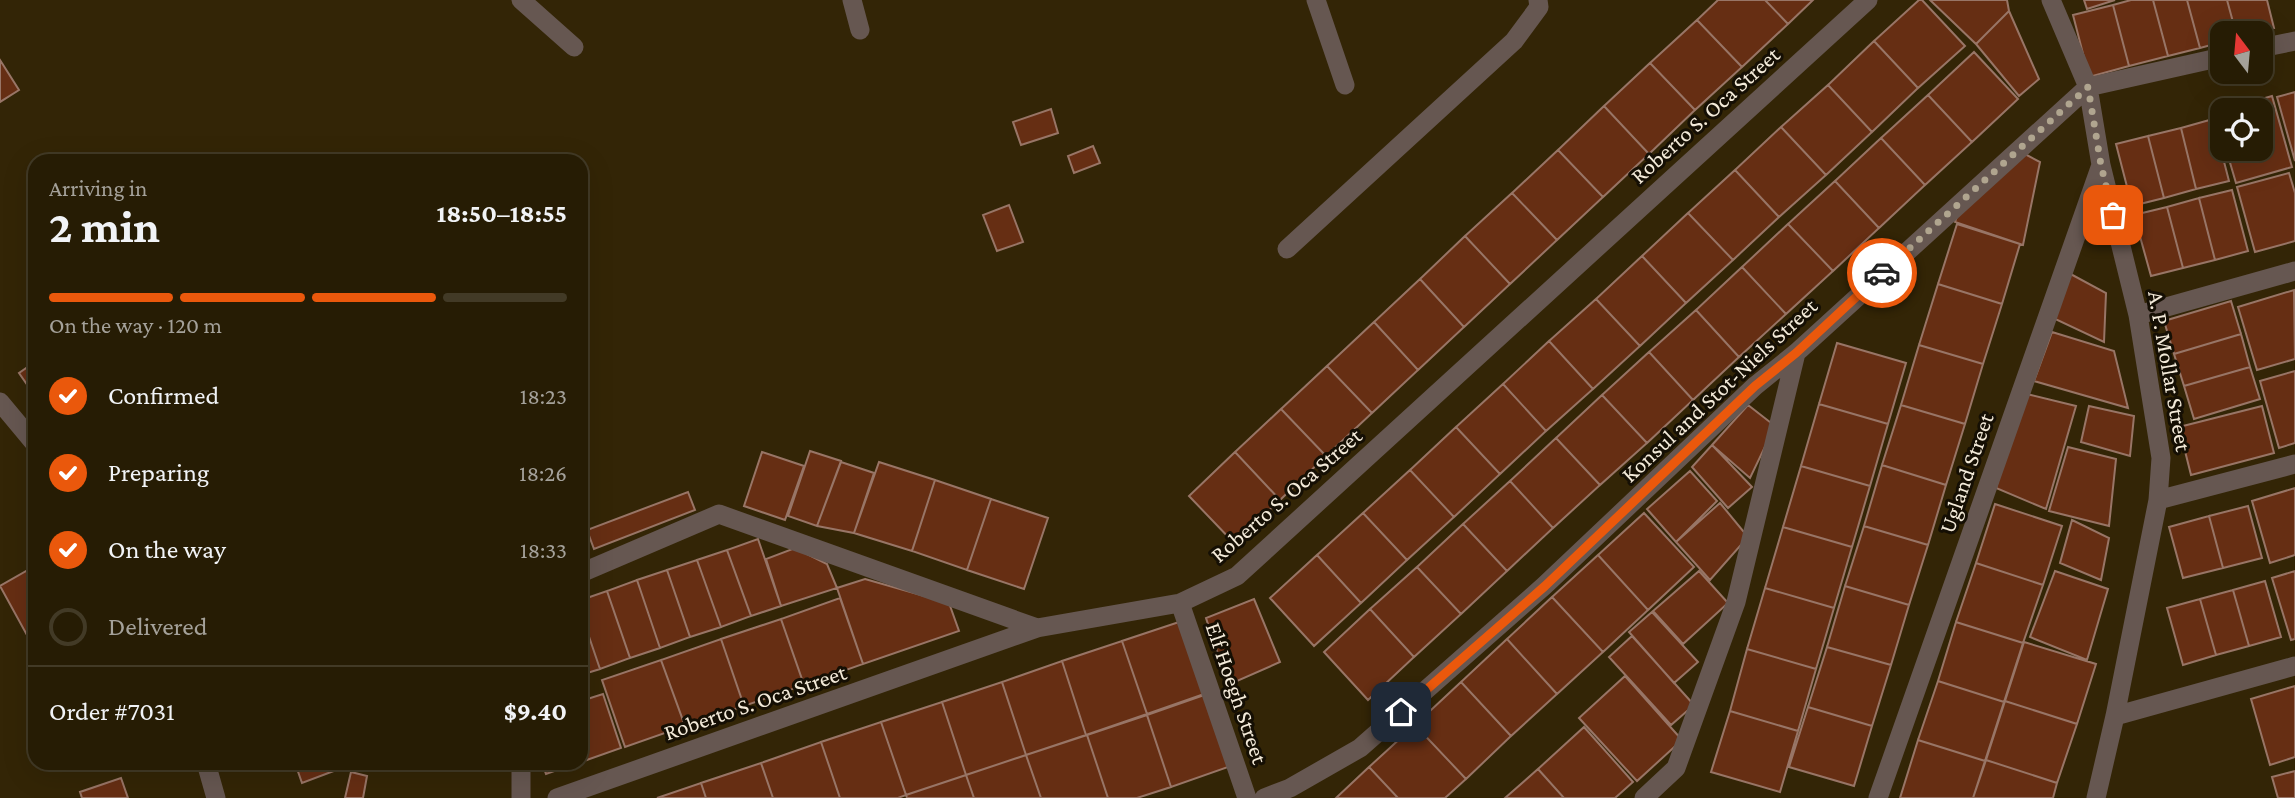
<!DOCTYPE html>
<html lang="en">
<head>
<meta charset="utf-8">
<style>
	body { margin:0; font-family:"Crimson Pro",serif; background:#322913; color:#f1f3f6; height:100vh; display:flex; flex-direction:column; font-size:26px; white-space:nowrap }
	* { box-sizing:border-box; margin:0 }
	p { font-size:23px; color:#a4a19a }
	.icon { flex:none; width:38px; height:38px; fill:none; stroke:currentColor; stroke-width:2; stroke-linecap:round; stroke-linejoin:round }
	.map { position:relative; flex:1; overflow:hidden }
	.details { position:absolute; left:28px; top:154px; width:560px; height:616px; display:flex; flex-direction:column; background:#261c04; border-radius:21px; box-shadow:0 7px 28px #0002,0 0 0 2px #423a26 }
	.details>* { flex:none }
	.needle { width:46px; rotate:344deg }
	.controls { position:absolute; left:2210px; top:21px; display:grid; gap:14px }
	.controls a { display:grid; place-items:center; width:63px; height:63px; border-radius:14px; background:#261c04; box-shadow:0 7px 28px #0002,0 0 0 2px #423a26; font-size:35px }
	.pin { position:absolute; display:grid; place-items:center; width:60px; height:60px; color:#fff; margin:-30px; border-radius:14px; box-shadow:0 4px 10px #0006 }
	.courier { position:absolute; display:grid; place-items:center; width:70px; height:70px; margin:-35px; border:5px solid #ea580c; border-radius:50%; background:#fff; color:#222; box-shadow:0 2px 9px #0007 }
	.overview em { font-style:normal; font-weight:700 }
	.overview div { display:flex; flex-direction:column-reverse }
	.overview { display:flex; align-items:center; justify-content:space-between; height:119px; padding:0 21px }
	h1 { font-size:46px; font-weight:700; line-height:52px }
	.bar { display:grid; grid-template-columns:repeat(4,1fr); gap:10px 7px; align-content:center; height:84px; padding:0 21px }
	.bar i { height:9px; border-radius:5px; background:#423a26 }
	.bar .on { background:#ea580c }
	.bar p { grid-column:span 4 }
	.line { display:flex; align-items:center; gap:18px; padding:0 21px; border-top:2px solid #423a26 }
	.line div { flex:1 }
	ol { padding:0 21px; list-style:none }
	li { display:flex; align-items:center; gap:21px; height:77px }
	li p { margin-inline-start:auto }
	li .icon { padding:7px; border-radius:50%; background:#ea580c; color:#fff; stroke-width:4 }
	li:last-child { color:#a4a19a }
	li i { width:38px; height:38px; border:4px solid #423a26; border-radius:50% }
	.map>svg:first-child { display:block }
</style>
</head>
<body>
<div class="map">
<svg width="2295" height="798" viewBox="0 0 2295 798">
	<rect width="100%" height="100%" fill="#332506"/>
	<!-- building -->
	<path fill="#662e13" stroke="#987566" stroke-width="2" d="M1718 0H1765L1788 24 1742 67 1697 20Z
		M1765 0H1813L1788 24Z
		M1919 0H1922L1965 46 1918 88 1874 41Z
		M1930 0H2007L2009 11 1976 44Z
		M2084 0H2115L2087 9Z
		M2131 0H2153L2168 56 2129 66 2113 5Z
		M2153 0H2187L2200 48 2168 56Z
		M2187 0H2227L2236 33H2222V42L2200 48Z
		M2227 0H2267L2274 28 2256 33H2236Z
		M2113 5 2129 66 2089 77 2073 15Z
		M2009 11 2039 79 2019 96 1976 44Z
		M1697 20 1742 67 1695 110 1650 63Z
		M1874 41 1918 88 1872 132 1828 85Z
		M1974 52 2018 99 1972 142 1928 95Z
		M0 60 19 90 0 102Z
		M1650 63 1695 110 1649 154 1604 106Z
		M1828 85 1872 132 1826 175 1781 127Z
		M2295 92V161L2277 97Z
		M1928 95 1972 142 1925 185 1881 138Z
		M2272 96 2292 167 2236 183 2226 149H2261V110H2222V134L2216 112Z
		M1604 106 1649 154 1603 197 1558 150Z
		M1051 109 1058 133 1021 145 1013 122Z
		M2213 119 2229 181 2196 189 2181 128Z
		M1781 127 1826 175 1779 217 1735 170Z
		M2181 128 2196 189 2164 198 2148 136Z
		M2148 136 2164 198 2132 206 2116 144Z
		M1881 138 1925 185 1879 228 1835 181Z
		M1093 146 1100 163 1074 173 1068 156Z
		M1558 150 1603 197 1557 240 1512 193Z
		M2023 153 2040 162 2023 245 1955 222 1963 200Z
		M1735 170 1779 217 1733 260 1688 213Z
		M2289 173 2295 193V241L2255 252 2237 187Z
		M1835 181 1879 228 1833 271 1788 224Z
		M2232 190 2248 251 2215 260 2199 198Z
		M1512 193 1557 240 1510 284 1465 236Z
		M2199 198 2215 260 2183 268 2167 207Z
		M1009 205 1023 242 997 251 983 215Z
		M2167 207 2183 268 2151 276 2134 215Z
		M1688 213 1733 260 1686 303 1642 256Z
		M1788 224 1833 271 1786 314 1742 267Z
		M1957 224 2020 244 2002 304 1938 284Z
		M1465 236 1510 284 1464 327 1420 279Z
		M1642 256 1686 303 1640 346 1596 299Z
		M1742 267 1786 314 1739 357 1696 310Z
		M2065 271 2106 293 2104 342 2053 318Z
		M1420 279 1464 327 1418 370 1374 322Z
		M1938 284 2002 304 1983 364 1919 345Z
		M2294 290 2295 359 2257 370 2238 307Z
		M1596 299 1640 346 1593 389 1549 341Z
		M2231 301 2241 334 2174 354 2164 321Z
		M1696 310 1739 357 1693 400 1649 352Z
		M1374 322 1418 370 1372 413 1327 366Z
		M2052 332 2114 351 2128 408 2034 381Z
		M2241 334 2250 367 2184 386 2174 354Z
		M1549 341 1593 389 1546 431 1503 384Z
		M1837 343 1906 363 1888 424 1819 404Z
		M1919 345 1983 364 1965 424 1901 405Z
		M1649 352 1693 400 1647 443 1602 395Z
		M35 362V396L19 373Z
		M1327 366 1372 413 1326 456 1281 409Z
		M2250 367 2260 399 2194 419 2184 386Z
		M2295 371V443L2279 448 2260 381Z
		M1503 384 1546 431 1500 474 1456 427Z
		M2023 393 2076 406 2046 509 1996 488Z
		M1602 395 1647 443 1600 485 1556 438Z
		M1819 404 1888 424 1870 486 1801 466Z
		M1748 405 1775 426 1750 478 1712 445Z
		M1901 405 1965 424 1946 485 1882 465Z
		M2089 406 2134 416 2130 456 2081 442Z
		M2262 406 2274 453 2191 475 2179 427Z
		M1281 409 1326 456 1280 500 1235 452Z
		M1456 427 1500 474 1454 517 1410 470Z
		M1556 438 1600 485 1553 528 1510 481Z
		M1712 445 1752 487 1728 508 1692 467Z
		M2068 447 2116 459 2109 526 2049 511Z
		M810 451 841 461 817 526 788 516Z
		M762 452 804 466 785 520 744 506Z
		M1235 452 1280 500 1234 543 1189 496Z
		M841 462 874 473 854 533 817 526Z
		M879 462 935 480 912 551 854 533Z
		M1882 465 1946 485 1928 545 1864 526Z
		M1801 466 1870 486 1852 547 1783 527Z
		M1410 470 1454 517 1407 560 1363 513Z
		M1690 471 1717 501 1676 542 1647 509Z
		M935 480 991 499 967 570 912 551Z
		M1510 481 1553 528 1507 571 1463 524Z
		M2295 488V555L2270 563 2252 501Z
		M688 492 695 510 594 549 587 530Z
		M991 499 1048 518 1024 589 967 570Z
		M1720 503 1748 537 1710 580 1676 542Z
		M1995 504 2062 526 2043 585 1976 563Z
		M2248 506 2262 558 2223 568 2209 516Z
		M1363 513 1407 560 1361 603 1317 555Z
		M1644 513 1694 567 1648 610 1598 555Z
		M2209 516 2223 568 2183 578 2169 527Z
		M2072 520 2109 538 2101 580 2060 563Z
		M1463 524 1507 571 1461 614 1417 567Z
		M1864 526 1928 545 1909 605 1845 586Z
		M1783 527 1852 547 1834 608 1765 588Z
		M758 539 781 606 751 616 727 550Z
		M795 548 827 564 837 588 781 606 766 559Z
		M727 550 751 616 721 627 697 560Z
		M1317 555 1361 603 1314 646 1270 598Z
		M1598 555 1648 610 1603 652 1552 597Z
		M697 560 721 627 690 637 667 570Z
		M1976 563 2043 585 2023 643 1956 622Z
		M35 566V633L28 637 0 586Z
		M1417 567 1461 614 1414 657 1370 609Z
		M667 570 690 637 660 648 637 580Z
		M1699 571 1728 603 1683 644 1653 611Z
		M2055 571 2108 589 2087 660 2030 637Z
		M2295 571V639L2291 640 2272 578Z
		M865 579 949 603 959 631 863 664 837 588Z
		M637 580 660 648 630 658 607 591Z
		M2265 581 2281 637 2249 646 2233 590Z
		M1845 586 1909 605 1891 665 1827 647Z
		M1765 588 1834 608 1816 669 1747 649Z
		M2233 590 2249 646 2216 655 2200 599Z
		M607 591 630 658 600 669 581 613V600Z
		M1552 597 1603 652 1557 694 1507 639Z
		M840 598 863 664 804 685 781 619Z
		M1254 599 1280 662 1228 685 1206 618Z
		M2200 599 2216 655 2183 665 2167 608Z
		M1370 609 1414 657 1368 700 1324 652Z
		M1652 612 1698 662 1674 683 1629 632Z
		M581 613 600 669 581 675Z
		M781 619 804 685 744 706 721 639Z
		M1182 621 1207 693 1147 714 1122 641Z
		M1956 622 2023 643 2004 702 1938 681Z
		M1632 636 1694 705 1671 725 1609 657Z
		M721 639 744 706 685 726 661 660Z
		M1507 639 1557 694 1511 736 1461 682Z
		M1122 641 1147 714 1086 735 1062 661Z
		M2024 642 2096 664 2077 724 2005 701Z
		M1827 647 1891 665 1872 726 1808 707Z
		M1747 649 1816 669 1798 731 1730 711Z
		M661 660 685 726 625 747 602 680Z
		M1062 661 1086 735 1026 755 1002 682Z
		M1625 676 1682 740 1637 781 1579 718Z
		M1938 681 2004 702 1985 761 1918 740Z
		M1002 682 1026 755 966 775 942 702Z
		M1461 682 1511 736 1466 779 1415 725Z
		M2295 686V757L2270 765 2251 699Z
		M603 694 621 748 581 762V701Z
		M1207 694 1231 766 1171 787 1147 715Z
		M2005 701 2077 724 2057 783 1986 760Z
		M942 702 966 775 906 795 881 722Z
		M1808 707 1872 726 1854 786 1789 767Z
		M1730 711 1798 731 1780 792 1711 772Z
		M1147 715 1171 787 1137 798H1108L1087 735Z
		M881 722 906 795 898 798H840L821 742Z
		M1415 725 1466 779 1445 798H1398L1369 767Z
		M1584 727 1633 782 1615 798H1564L1538 769Z
		M1087 735 1108 798H1041L1026 755Z
		M1918 740 1985 761 1973 798H1900Z
		M821 742 840 798H773L761 763Z
		M1026 755 1041 798H974L966 775Z
		M1986 760 2057 783 2053 798H1973Z
		M295 763H355L302 783Z
		M542 763H577L546 774Z
		M761 763 773 798H706L701 783Z
		M1369 767 1398 798H1336Z
		M1538 769 1564 798H1505Z
		M2295 771V798H2278L2272 777Z
		M351 772 367 776 363 798H345Z
		M966 775 974 798H907L906 795Z
		M121 778 128 798H82L80 792Z
		M701 783 706 798H657Z"/>
	<g fill="none" stroke-linecap="round" stroke-linejoin="round">
		<!-- minor -->
		<path stroke="#665751" stroke-width="19" d="M521 0 574 47
			M852 0 860 30
			M1316 0 1345 85
			M2051 0 2088 87 2101 165 2138 315 2161 458 2158 500 2115 716 2096 798
			M2261 48 2295 41
			M1287 249 1514 41 1539 7 1538 0
			M2138 315 2295 271
			M2158 500 2295 464
			M581 573 719 514 1037 628
			M1180 603 1247 798
			M2115 716 2295 666
			M521 763V798
			M557 798 1037 628 1180 603 1237 576 1868 0
			M1264 798 1290 788 1360 748 1544 586 1755 386 1796 353 2088 87 2222 57
			M1644 798 1676 768 1736 602 1796 353
			M1878 798 2101 165"/>
		<!-- tertiary -->
		<path stroke="#665751" stroke-width="19" d="M0 402 35 444
			M206 763 216 798"/>
	</g>
	<g fill="none" stroke-linecap="round" stroke-linejoin="round">
		<!-- done -->
		<path stroke="#b0a58f" stroke-width="7" stroke-dasharray="0 12.6" d="M1882 273 2088 87 2101 165 2113 215"/>
		<!-- route -->
		<path stroke="#ea580c" stroke-width="9" d="M1401 712 1545 586 1755 386 1796 353 1882 273"/>
	</g>
	<g text-anchor="middle" dominant-baseline="central" stroke-width="6" stroke-linejoin="round" paint-order="stroke">
		<!-- street labels -->
		<g font-size="23" fill="#f3ead9" stroke="#150f04">
			<text transform="translate(1705 115) rotate(-42)">Roberto S. Oca Street</text>
			<text transform="translate(2170 371) rotate(80)">A. P. Mollar Street</text>
			<text transform="translate(1719 390) rotate(-43)">Konsul and Stot-Niels Street</text>
			<text transform="translate(1966 473) rotate(-71)">Ugland Street</text>
			<text transform="translate(1286 495) rotate(-41)">Roberto S. Oca Street</text>
			<text transform="translate(1237 693) rotate(71)">Elf Hoegh Street</text>
			<text transform="translate(755 702) rotate(-19)">Roberto S. Oca Street</text>
		</g>
	</g>
</svg>
<div class="controls">
<a><svg class="needle" viewBox="-14 -14 28 28"><path d="M0-13l5 13h-10z" fill="#e53935"/><path d="M0 13l5-13h-10z" fill="#a4a19a"/></svg></a>
<a><svg class="icon" aria-label="locate" viewBox="0 0 24 24"><circle cx="12" cy="12" r="6"/><path d="M12 2v4M12 18v4M2 12h4M18 12h4"/></svg></a>
</div>
<div class="pin" style="left:2113px;top:215px;background:#ea580c"><svg class="icon" aria-label="bag" viewBox="0 0 24 24"><path d="M5 8h14l-1 12H6zM9 8a3 3 0 0 1 6 0"/></svg></div>
<div class="pin" style="left:1401px;top:712px;background:#1f2937"><svg class="icon" aria-label="home" viewBox="0 0 24 24"><path d="M3 11l9-7 9 7M6 9v11h12V9"/></svg></div>
<div class="courier" style="left:1882px;top:273px"><svg class="icon" aria-label="car" viewBox="0 0 24 24"><path d="M5 17H2v-5l4-1 3-4h7l3 4 3 1v5h-3M9 17h6M6 11h13"/><circle cx="7" cy="17" r="2"/><circle cx="17" cy="17" r="2"/></svg></div>
<section class="details">
<div class="overview"><div><h1>2 min</h1><p>Arriving in</p></div><em>18:50–18:55</em></div>
<div class="bar"><i class="on"></i><i class="on"></i><i class="on"></i><i></i><p>On the way · 120 m</p></div>
<ol>
<li><svg class="icon" aria-label="check" viewBox="0 0 24 24"><path d="M5 12l5 5 9-10"/></svg>Confirmed<p>18:23</p></li>
<li><svg class="icon" aria-label="check" viewBox="0 0 24 24"><path d="M5 12l5 5 9-10"/></svg>Preparing<p>18:26</p></li>
<li><svg class="icon" aria-label="check" viewBox="0 0 24 24"><path d="M5 12l5 5 9-10"/></svg>On the way<p>18:33</p></li>
<li><i></i>Delivered</li>
</ol>
<div class="line" style="height:91px"><div>Order #7031</div><b>$9.40</b></div>
</section>
</div>
</body>
</html>
